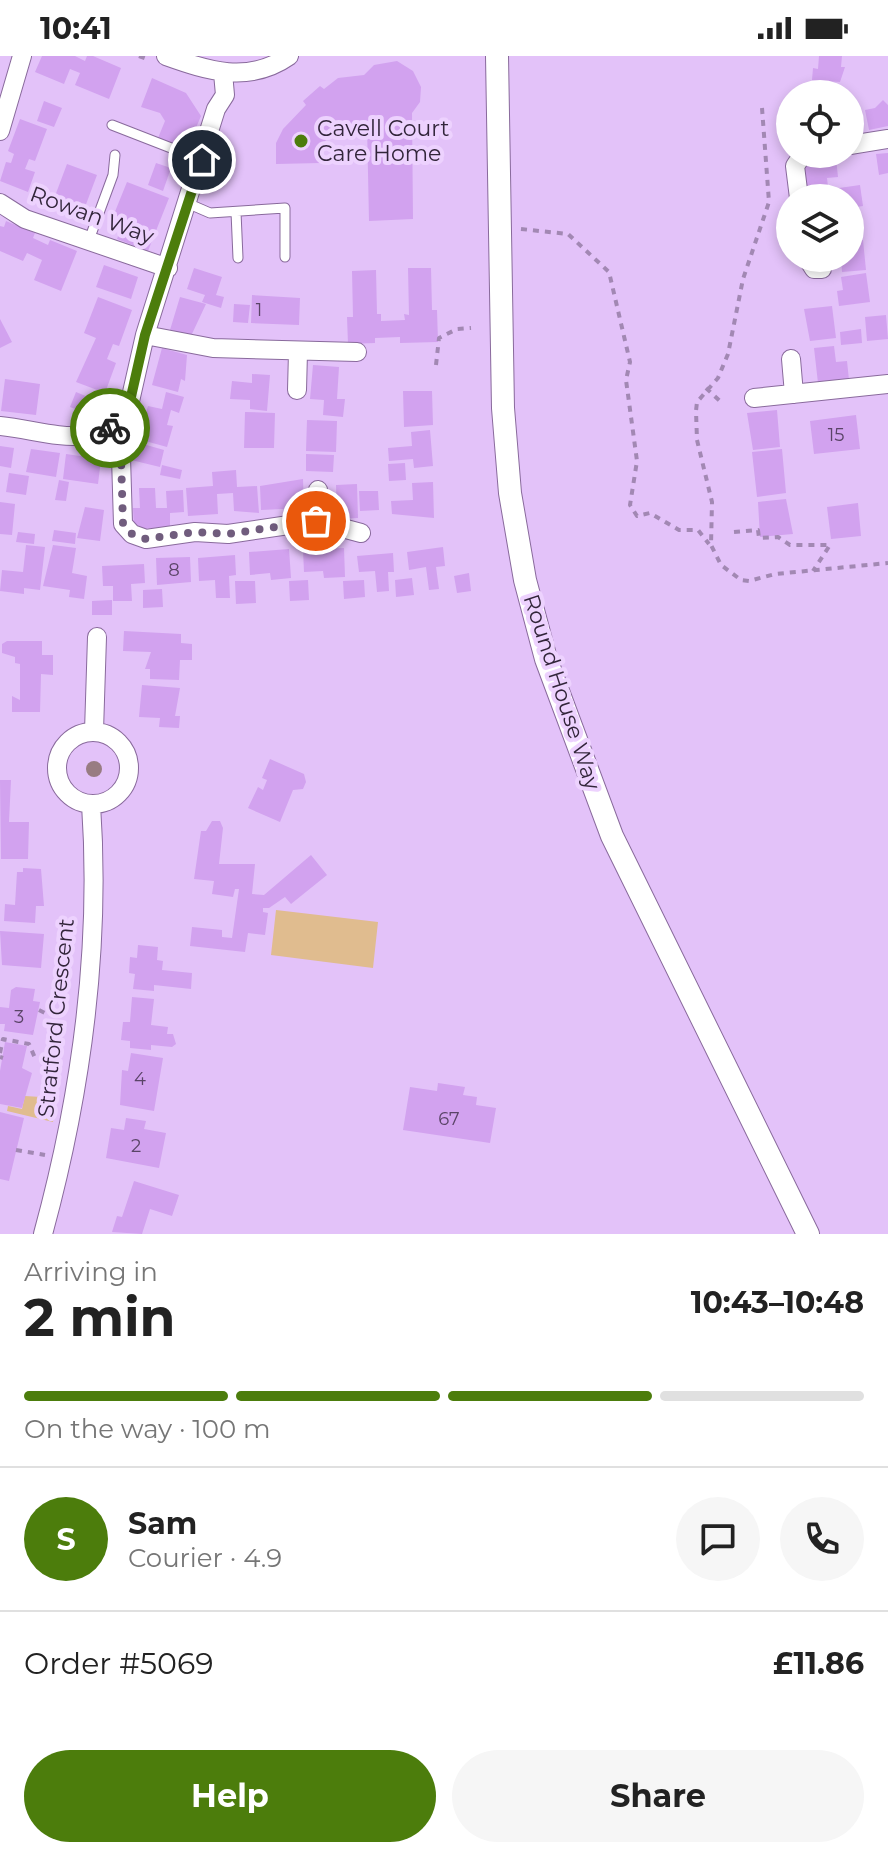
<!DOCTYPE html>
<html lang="en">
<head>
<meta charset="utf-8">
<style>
	body { margin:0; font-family:Montserrat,sans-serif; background:#f6f6f6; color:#222; height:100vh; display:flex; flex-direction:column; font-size:30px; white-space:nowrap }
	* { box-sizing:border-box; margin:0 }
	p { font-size:26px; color:#767676 }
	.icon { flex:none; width:44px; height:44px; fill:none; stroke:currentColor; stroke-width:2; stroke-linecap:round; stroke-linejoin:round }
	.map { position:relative; height:1178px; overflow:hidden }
	.sheet { display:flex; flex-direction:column; background:#fff; flex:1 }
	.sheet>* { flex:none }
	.tools { position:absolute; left:776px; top:24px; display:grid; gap:16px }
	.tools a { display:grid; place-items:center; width:88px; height:88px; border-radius:50%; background:#fff; box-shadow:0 4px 12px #0003; font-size:40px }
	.pin { position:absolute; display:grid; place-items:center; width:68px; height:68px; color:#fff; margin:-34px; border:4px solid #fff; border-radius:50%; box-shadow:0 2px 8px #0007 }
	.courier { position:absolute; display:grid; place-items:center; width:80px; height:80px; margin:-40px; border:6px solid #4c7d0c; border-radius:50%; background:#fff; color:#222; box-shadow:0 2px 10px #0007 }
	.summary em { font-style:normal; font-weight:700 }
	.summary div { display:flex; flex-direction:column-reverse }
	.summary { display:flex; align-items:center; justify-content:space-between; height:136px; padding:0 24px }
	h1 { font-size:52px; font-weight:700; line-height:60px }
	.bar { display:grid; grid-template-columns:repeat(4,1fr); gap:12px 8px; align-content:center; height:96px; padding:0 24px }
	.bar i { height:10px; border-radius:6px; background:#e0e0e0 }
	.bar .on { background:#4c7d0c }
	.bar p { grid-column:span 4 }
	.line { display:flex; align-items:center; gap:20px; padding:0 24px; border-top:2px solid #e0e0e0 }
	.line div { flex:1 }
	.round { display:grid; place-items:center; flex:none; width:84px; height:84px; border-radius:42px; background:#f6f6f6 }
	.action { display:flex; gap:16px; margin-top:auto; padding:16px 24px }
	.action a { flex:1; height:92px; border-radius:48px; background:#4c7d0c; color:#fff; font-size:32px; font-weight:700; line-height:92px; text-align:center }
	.action a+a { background:#f6f6f6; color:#222 }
	.status { display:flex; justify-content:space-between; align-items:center; height:56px; padding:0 40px; background:#fff; direction:ltr }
	.status svg { height:22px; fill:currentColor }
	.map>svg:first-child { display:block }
</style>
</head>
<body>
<div class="status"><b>10:41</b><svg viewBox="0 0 49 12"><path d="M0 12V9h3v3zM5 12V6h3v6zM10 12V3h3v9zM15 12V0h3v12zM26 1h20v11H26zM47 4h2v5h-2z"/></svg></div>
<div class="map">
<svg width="888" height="1178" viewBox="0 0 888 1178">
	<rect width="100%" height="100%" fill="#e3c2f9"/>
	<!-- green -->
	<path fill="#e0bc8f" d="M276 854 378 866 373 912 271 899Z
		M25 1040 57 1042 53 1066 7 1055 8 1050 22 1053Z"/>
	<!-- building -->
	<path fill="#d2a2ef" d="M42 0H75L85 5 87 0H93L121 12 109 43 75 29 80 17 70 13 64 28 35 16Z
		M819 0H842L841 11H845L840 26 812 24 813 12 818 13Z
		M397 5 413 15 421 31 420 46 412 57 413 163 369 165 367 69 346 70V77L326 83 320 107 276 108V87L283 73 306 49 303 45 320 30 324 33 338 22 364 19 374 9Z
		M152 22 186 37 201 60 187 93 158 82 165 65 160 57 141 51Z
		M883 44 888 49V70L869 74 865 54 875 52Z
		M44 45 62 52 54 71 37 65Z
		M20 63 47 73 35 105 29 103 25 113 35 116 28 136 0 125 6 106 11 107 14 98 8 95Z
		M888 97V117L879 119 876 98Z
		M836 102 838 121 827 122 829 139 808 141 804 105Z
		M156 107 171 112 163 135 148 129Z
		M67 108 97 119 85 151 55 140Z
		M127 126 169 142 148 195 117 183 121 172 110 168Z
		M860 129 863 150 850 152V142H840L839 132Z
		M856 153 860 182 850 183V154Z
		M6 165 35 177 33 182 48 189 50 184 77 195 61 235 34 224 42 204 27 197 23 205 0 195V170L4 171Z
		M863 184 866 214 842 216 841 202H850V186Z
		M104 209 138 221 131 243 96 231Z
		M194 212 222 221 216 239 224 241 221 252 202 246 205 239 187 233Z
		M408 212H431L432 254H437L438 286 400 287V281L375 282V287L348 288 347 261H353L352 215 376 214 377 258H381V265L405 264 404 258 409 259Z
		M866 217 870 246 839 250 837 235 843 234 841 221Z
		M252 239 300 242 299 269 251 267Z
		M98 241 132 254 119 290 113 288 107 303 116 307 105 337 76 326 96 282 84 277Z
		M180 241 206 248 191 280 170 274Z
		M234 248 250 249 248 267 233 266Z
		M832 250 836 282 810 285 804 253Z
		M886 259 888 283 867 285 865 261Z
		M0 263 12 286 0 292Z
		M861 273 862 287 841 289 840 276Z
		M834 290 836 306 847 305 849 324 818 327 814 292Z
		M162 292 187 299 185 325 181 323 178 336 152 329Z
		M313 309 339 311 337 343H345L343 361 323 359 324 344 310 343Z
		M252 318 270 319 267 355 250 353V344L230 343 232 325 252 327Z
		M5 323 40 328 36 359 1 355Z
		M403 335H432L433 369 404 371Z
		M76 336 105 348 99 362 70 351Z
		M166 336 184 341 179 357 171 354 167 369 173 370 167 391 138 383 148 350 162 353Z
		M777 354 780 391 753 394 747 357Z
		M245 356 275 357 274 392H244Z
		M856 359 860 393 814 398 810 365Z
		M307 364 337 365 336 396 306 395Z
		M430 374 433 410 414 412 413 403 389 405 388 392 412 390 411 376Z
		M136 386 164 394 160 411 131 404Z
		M0 390 14 392 11 412 0 410Z
		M31 393 60 397 56 421 26 416Z
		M782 393 786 437 757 441 752 396Z
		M66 398 101 403 98 428 63 423Z
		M306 398 334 399 333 416 306 415Z
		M405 407 406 424 389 425 388 408Z
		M162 409 182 414 180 423 160 419Z
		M236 414 237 431 257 430 259 457 234 455 233 437 217 438 218 458 188 460 186 432 213 430 212 416Z
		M9 417 29 420 26 439 6 436Z
		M303 423 304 452 261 454 260 430Z
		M59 424 69 426 66 445 55 444Z
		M433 426 434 462 392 458 391 445 413 444 412 427Z
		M357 428 358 462 337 463 336 429Z
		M139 432H155L156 452H167L166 435 183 434 184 456 170 457V471L134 473 133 452H140Z
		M359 435H378L379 454 360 455Z
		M786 443 793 478 760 481 758 446Z
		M0 446 15 448 12 479 0 478Z
		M858 447 861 480 831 483 827 451Z
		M85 451 104 454 100 485 77 482Z
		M54 474 76 477 75 488 52 485Z
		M18 476 35 478 34 488 16 486Z
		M26 489 45 491 40 534 24 532V538L0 535 2 514 23 516Z
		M53 489 76 492 72 517 87 520 84 543 69 541 70 534 43 530Z
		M443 491 445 510 436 511 439 533 429 534 426 511 409 514 407 496Z
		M344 492 345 521 324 522 323 515 304 516 303 494Z
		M289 493 291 522 271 524 270 517 250 519 249 496Z
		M393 497 394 516H388L389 535 377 536 375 515 359 516 357 500Z
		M235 499 236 519 229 520 230 542H216L215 524 199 525 198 502Z
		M190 501 191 526 157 529 156 502Z
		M144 508 145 527 131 528 132 545H113V530H103L102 510Z
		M469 517 471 535 457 537 454 520Z
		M412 522 414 539 396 541 395 524Z
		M308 524 309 544 290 545 289 525Z
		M364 524 365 541 344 543 343 525Z
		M235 525H255L256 547 236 548Z
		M162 533 163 551 143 552V534Z
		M112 544V559H92V545Z
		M124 575 181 578V587L192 588V604H180L179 624 150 623V613H145L151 596 123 595Z
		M7 585H42V599H53V619L41 618 40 656H12V640L20 644V608L15 607V601L2 597V588Z
		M142 629 180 632 175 660H180L179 672 159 671 160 662 139 661Z
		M270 703 304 718 306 726 303 733 293 734 280 766 248 752 258 731 263 734 267 724 262 722Z
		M0 724H11L9 766H29L28 803H1Z
		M212 765H220L223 772 219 808H255L252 838 264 839 311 799 327 819 291 848 285 841 269 852H263V856L268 857 265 879 248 877 245 896 190 890 192 871 222 874V881L232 882 239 833H235L233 841 212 838 214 825 194 823 201 775H206Z
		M23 812 41 813 44 850H36L35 867 4 865 5 848 15 849 17 816H23Z
		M0 875 44 878 41 912 2 909Z
		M138 889 158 891 157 904 163 905 162 914 192 917 191 933 154 929V935L133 933 135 918 129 917 130 901 137 902Z
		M16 931 35 933 33 945 40 946 33 979 4 975 5 968H0V951L9 952 11 934Z
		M132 941 154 943 151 969 168 971 167 978H173L176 988 172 991 151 989V994L130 992V985L121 984 123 966H130Z
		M5 986 27 990 22 1012 32 1017 22 1052 0 1048V1015Z
		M131 997 163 1002 154 1055 120 1049 122 1014 128 1015Z
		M438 1027 465 1031 463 1039 477 1041 476 1049 496 1052 490 1087 403 1074 410 1031 437 1035Z
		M0 1056 24 1062 9 1125 0 1123Z
		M126 1062 146 1065 144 1073 166 1077 159 1112 106 1102 111 1072 124 1074Z
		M134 1125 179 1139 172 1160 150 1153 142 1178 112 1176 117 1160 122 1161Z"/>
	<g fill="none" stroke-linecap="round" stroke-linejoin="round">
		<!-- service casing -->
		<g stroke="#896a9c" stroke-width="11">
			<path id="service" d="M112 69 202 104
				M187 147 210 157 285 152V201
				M236 156 238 202
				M89 184 113 119 115 99"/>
		</g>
		<!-- minor casing -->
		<g stroke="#896a9c" stroke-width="20">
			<path id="minor" d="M166 0C208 15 249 28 289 0
				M0 75 22 0
				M850 89 888 83
				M799 142 795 110 803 98
				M0 147 25 163 168 212
				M807 202 814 213H822
				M145 279 213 292 357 296
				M791 303 794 338
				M297 334 298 296
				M754 342 888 328
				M0 370C49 375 94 397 128 354L145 279 216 53 225 39 223 17
				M106 375 121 401 123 468 132 478 146 483 195 476 228 478 316 465 361 477
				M316 465 318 434
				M94 675 97 581
				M57 712a36 36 0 1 1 72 0a36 36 0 1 1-72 0Z
				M43 1178C81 1039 101 892 91 748"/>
		</g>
		<!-- tertiary casing -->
		<g stroke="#896a9c" stroke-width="24">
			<path id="tertiary" d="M497 0 503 352 510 437 525 524 546 603 612 780 808 1178"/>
		</g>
		<!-- path -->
		<path stroke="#a288b3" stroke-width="4" stroke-dasharray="6 6" stroke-linecap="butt" d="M139 0 150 4
			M762 52 769 146 743 223 728 298 718 322 697 346 696 355 697 384 712 446 711 489 721 509 741 524 749 525 775 518 888 507
			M521 173 568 178 609 216 630 306 626 324 637 405 630 449 637 460 650 457 679 474H698L709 488
			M436 309 439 282 457 273 471 272
			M706 332 722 347
			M734 476 758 474 759 482 778 481 790 489H830L813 515
			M39 954 47 958
			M0 997 3 983 29 988 35 1002
			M0 1001 3 1002
			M16 1094 45 1099"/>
		<!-- service -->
		<use href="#service" stroke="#fff" stroke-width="9"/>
		<!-- minor -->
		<use href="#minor" stroke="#fff" stroke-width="18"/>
		<!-- tertiary -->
		<use href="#tertiary" stroke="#fff" stroke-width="22"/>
	</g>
	<!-- trees -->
	<g fill="#987c82">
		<circle cx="94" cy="713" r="8"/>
		<circle cx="48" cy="1044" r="8"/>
	</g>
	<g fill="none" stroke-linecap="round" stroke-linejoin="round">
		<!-- done -->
		<path stroke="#705c7d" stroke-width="8" stroke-dasharray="0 14.4" d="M110 372 106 375 121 401 123 468 132 478 146 483 195 476 228 478 316 465"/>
		<!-- route -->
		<path stroke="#4c7d0c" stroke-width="10" d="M110 372 128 354 145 279 202 104"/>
	</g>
	<!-- markers -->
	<circle fill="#4c7d0c" stroke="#edd2fe" stroke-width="3" cx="301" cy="85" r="8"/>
	<g text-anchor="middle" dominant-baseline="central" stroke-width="8" stroke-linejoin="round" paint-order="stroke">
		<!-- number labels -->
		<g font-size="18" fill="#5a4467">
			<text x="259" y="254">1</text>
			<text x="836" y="379">15</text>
			<text x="174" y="514">8</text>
			<text x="19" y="961">3</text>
			<text x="140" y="1023">4</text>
			<text x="449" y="1063">67</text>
			<text x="136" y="1090">2</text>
		</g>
		<!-- poi labels -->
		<g font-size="22" fill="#32253a" stroke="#edd2fe" text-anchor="start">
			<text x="317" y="72">Cavell Court<tspan x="317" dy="25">Care Home</tspan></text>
		</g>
		<!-- street labels -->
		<g font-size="22" fill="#32253a" stroke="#edd2fe">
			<text transform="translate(92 159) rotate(20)">Rowan Way</text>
			<text transform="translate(562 636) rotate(72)">Round House Way</text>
			<text transform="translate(56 962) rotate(-84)">Stratford Crescent</text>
		</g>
	</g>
</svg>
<div class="tools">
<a><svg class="icon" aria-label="locate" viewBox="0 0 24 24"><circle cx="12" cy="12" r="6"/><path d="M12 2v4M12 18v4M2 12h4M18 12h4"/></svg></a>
<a><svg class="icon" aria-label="layers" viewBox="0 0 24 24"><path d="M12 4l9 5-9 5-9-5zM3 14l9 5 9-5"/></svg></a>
</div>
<div class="pin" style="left:316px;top:465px;background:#ea580c"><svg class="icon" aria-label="bag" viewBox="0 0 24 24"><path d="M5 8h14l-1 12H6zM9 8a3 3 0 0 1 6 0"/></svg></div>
<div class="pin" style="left:202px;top:104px;background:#1f2937"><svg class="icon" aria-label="home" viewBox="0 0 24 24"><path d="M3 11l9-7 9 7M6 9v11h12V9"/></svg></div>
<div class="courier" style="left:110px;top:372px"><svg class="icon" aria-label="bike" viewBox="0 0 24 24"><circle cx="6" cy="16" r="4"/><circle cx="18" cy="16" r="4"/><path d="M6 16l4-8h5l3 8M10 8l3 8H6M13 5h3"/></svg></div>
</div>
<section class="sheet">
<div class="summary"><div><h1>2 min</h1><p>Arriving in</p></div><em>10:43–10:48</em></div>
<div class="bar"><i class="on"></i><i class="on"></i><i class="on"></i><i></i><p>On the way · 100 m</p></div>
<div class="line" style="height:144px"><b class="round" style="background:#4c7d0c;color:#fff">S</b><div><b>Sam</b><p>Courier · 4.9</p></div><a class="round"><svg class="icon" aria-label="chat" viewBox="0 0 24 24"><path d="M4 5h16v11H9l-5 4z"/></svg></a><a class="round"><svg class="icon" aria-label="phone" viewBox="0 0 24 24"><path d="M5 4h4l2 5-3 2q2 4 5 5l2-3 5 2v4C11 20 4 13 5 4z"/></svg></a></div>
<div class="line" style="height:104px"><div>Order #5069</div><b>£11.86</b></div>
<div class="action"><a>Help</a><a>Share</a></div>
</section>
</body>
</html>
